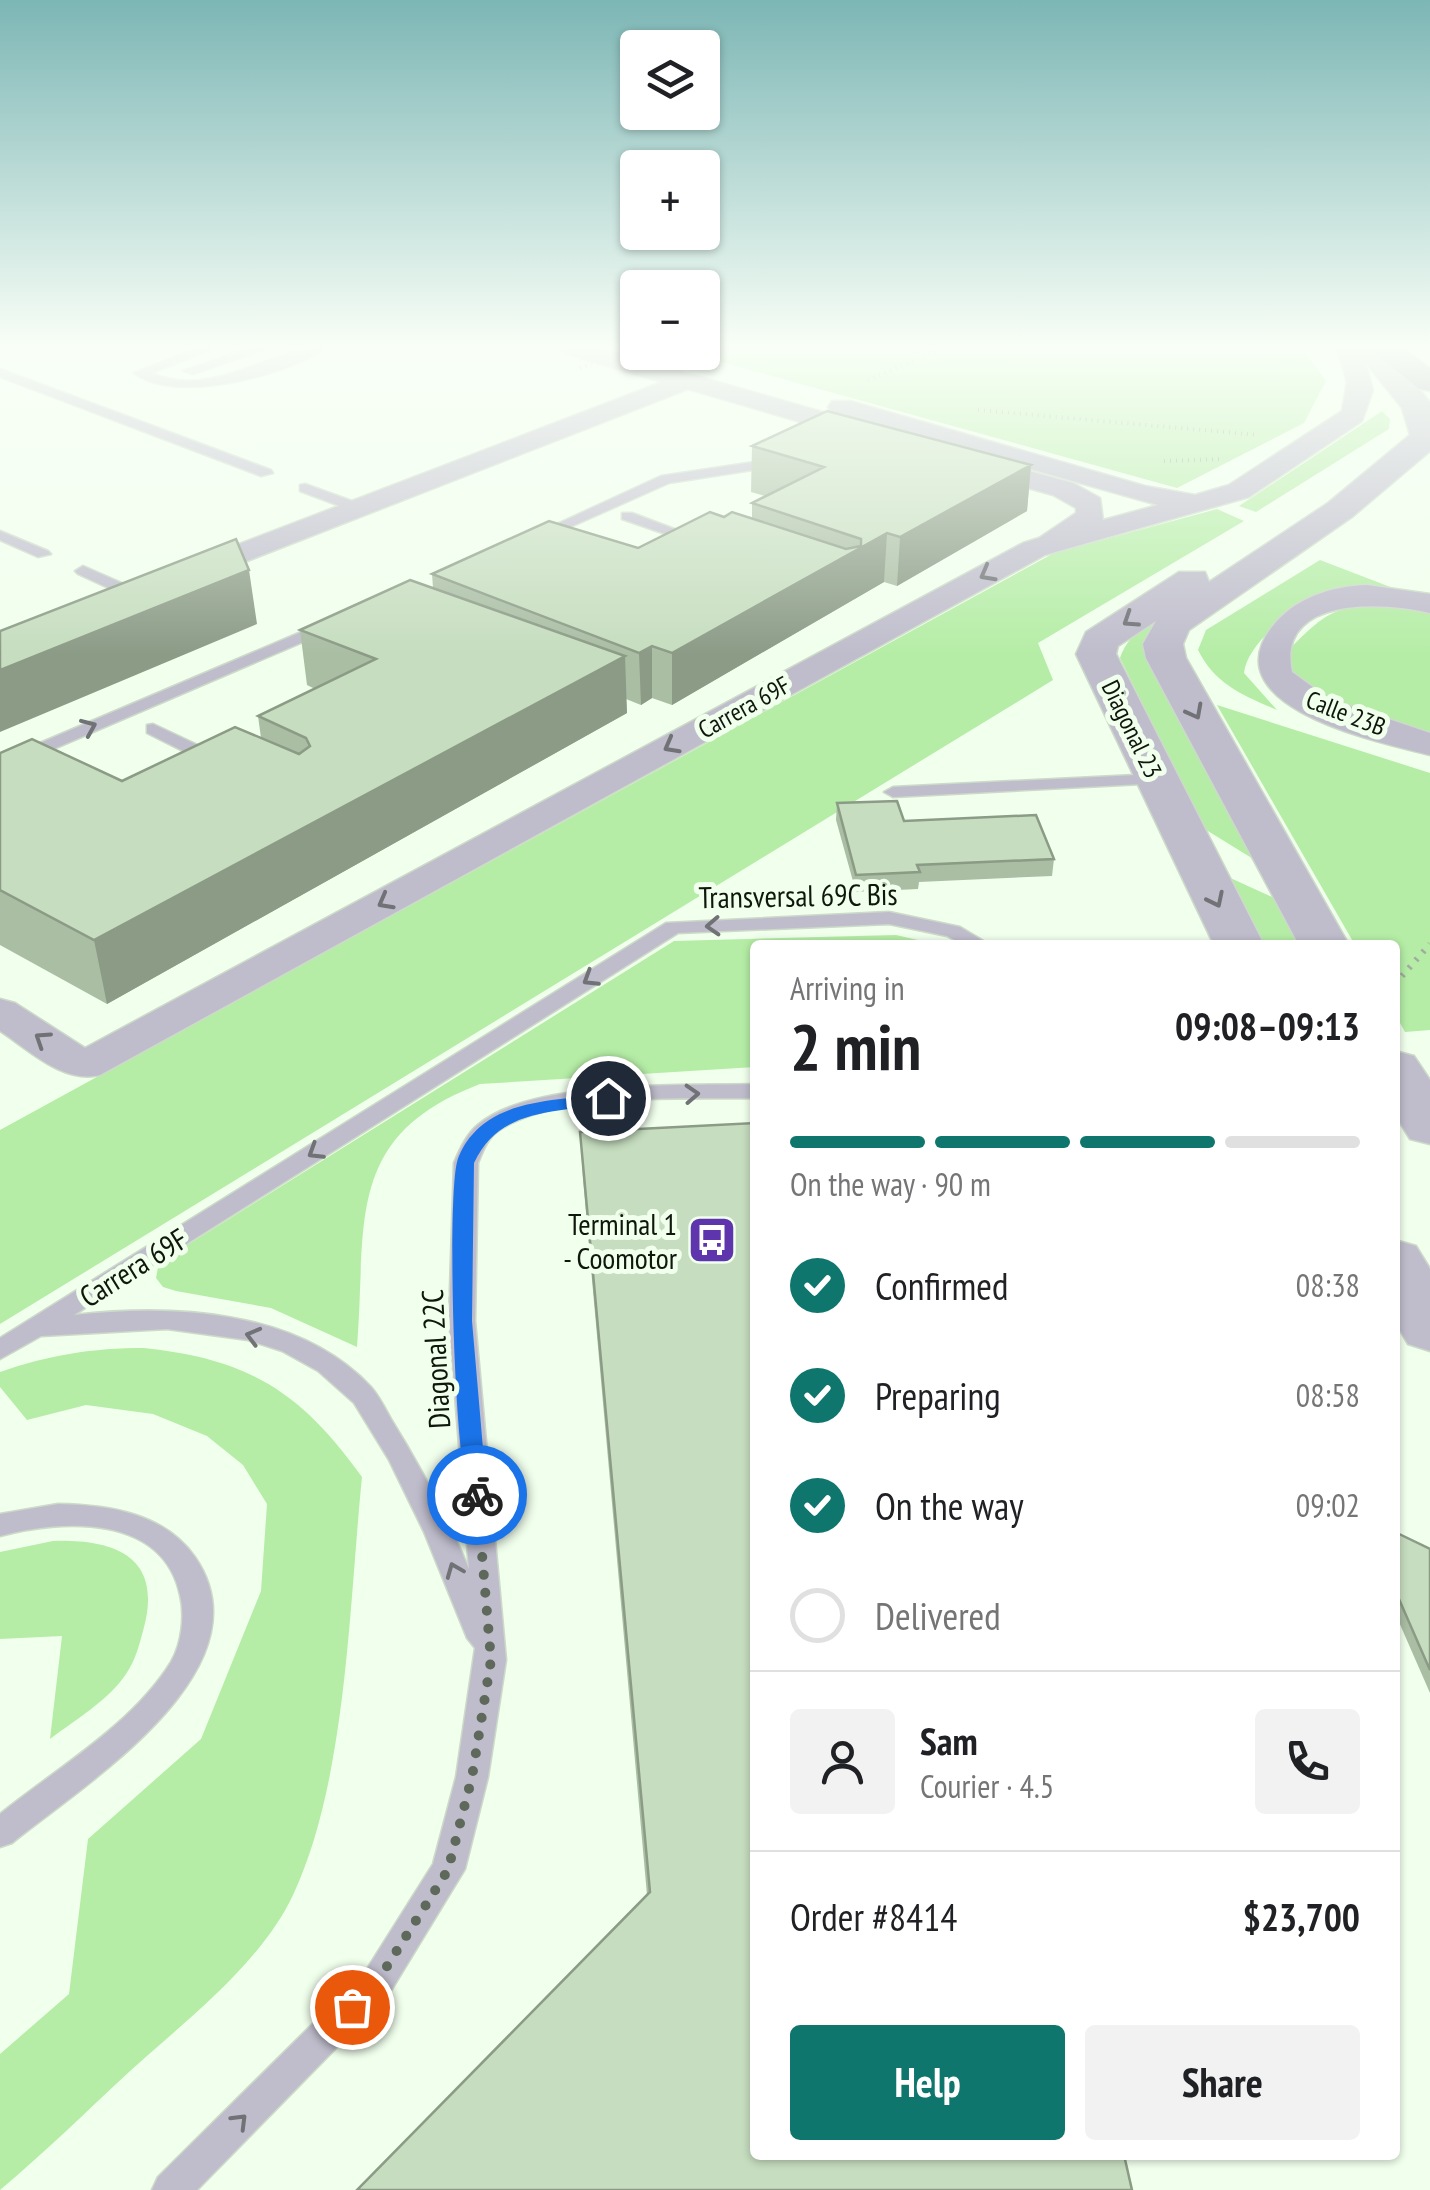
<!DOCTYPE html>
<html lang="en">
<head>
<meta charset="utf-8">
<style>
	body { margin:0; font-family:"PT Sans Narrow",sans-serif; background:#f2f2f2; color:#202124; height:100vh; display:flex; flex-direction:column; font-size:38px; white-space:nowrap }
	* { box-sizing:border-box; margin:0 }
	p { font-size:32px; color:#757577 }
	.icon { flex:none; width:55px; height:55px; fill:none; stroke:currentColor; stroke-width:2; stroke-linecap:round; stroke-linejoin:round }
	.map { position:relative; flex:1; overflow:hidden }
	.details { position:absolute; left:750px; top:940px; width:650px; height:1220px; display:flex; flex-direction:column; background:#fff; border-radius:10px; box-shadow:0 2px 8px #0004 }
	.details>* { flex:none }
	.fabs { position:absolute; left:620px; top:30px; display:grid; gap:20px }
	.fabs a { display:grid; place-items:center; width:100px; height:100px; border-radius:10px; background:#fff; box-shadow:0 2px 8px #0004; font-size:50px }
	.pin { position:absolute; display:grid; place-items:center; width:85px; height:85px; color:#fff; margin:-42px; border:5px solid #fff; border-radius:50%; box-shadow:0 2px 10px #0007 }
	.courier { position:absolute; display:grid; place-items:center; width:100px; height:100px; margin:-50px; border:8px solid #1a73e8; border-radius:50%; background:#fff; color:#222; box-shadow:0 2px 12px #0007 }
	.summary em { font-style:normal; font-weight:700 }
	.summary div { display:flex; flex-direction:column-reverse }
	.summary { display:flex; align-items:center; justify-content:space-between; height:170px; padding:0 40px }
	h1 { font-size:65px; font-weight:700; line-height:75px }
	.bar { display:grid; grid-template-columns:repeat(4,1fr); gap:15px 10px; align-content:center; height:120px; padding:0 40px }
	.bar i { height:12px; border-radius:8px; background:#e0e0e0 }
	.bar .active { background:#0f766e }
	.bar p { grid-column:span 4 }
	.line { display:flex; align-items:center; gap:25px; padding:0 40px; border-top:2px solid #e0e0e0 }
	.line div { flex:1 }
	.round { display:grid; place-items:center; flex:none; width:105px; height:105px; border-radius:10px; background:#f2f2f2 }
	ol { padding:0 40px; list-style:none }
	li { display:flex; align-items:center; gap:30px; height:110px }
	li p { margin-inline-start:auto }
	li .icon { padding:10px; border-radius:50%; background:#0f766e; color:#fff; stroke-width:4 }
	li:last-child { color:#757577 }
	li i { width:55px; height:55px; border:5px solid #e0e0e0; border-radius:50% }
	.button { display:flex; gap:20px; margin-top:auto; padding:20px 40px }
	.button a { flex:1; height:115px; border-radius:10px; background:#0f766e; color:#fff; font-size:40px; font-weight:700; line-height:115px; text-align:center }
	.button a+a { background:#f2f2f2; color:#202124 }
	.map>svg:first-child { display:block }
</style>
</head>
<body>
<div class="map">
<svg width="1430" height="2190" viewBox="0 0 1430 2190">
	<rect width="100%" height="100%" fill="#f1ffed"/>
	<!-- green -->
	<path fill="#b5eda6" d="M703 348H1302L1326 381 1304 423 1177 488 689 353 702 352Z
		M1382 411 1390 419 1389 429 1256 512 1239 506Z
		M1217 509 1244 521 1038 643 1053 680 0 1324V1130L1054 553Z
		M1320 560 1393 588C1369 588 1343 585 1321 595 1294 607 1247 643 1244 673L1277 710C1242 695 1215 684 1198 650L1206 630Z
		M1187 597 1154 633 1263 865 1203 828 1120 658C1130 628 1162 614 1187 597Z
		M1402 604 1430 614V734L1304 689 1292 672 1287 652C1333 604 1338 607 1402 604Z
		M1217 705 1430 773V1030L1405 1032 1395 1014V945H1355Z
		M1226 876 1283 902 1306 945H1264Z
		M896 935 940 945H755V1067L480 1084C343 1136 367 1223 357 1347L271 1308 176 1291 163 1287 156 1278 158 1267 168 1257 674 941Z
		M144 1348C249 1359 301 1392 362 1477 349 1605 347 1780 293 1895 260 1965 185 2021 129 2072 86 2112 44 2153 0 2190V2054L69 1994 88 1839 201 1739 261 1591 267 1504 243 1465 207 1436 153 1414 86 1405 27 1420 0 1387V1372C49 1355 92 1348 144 1348Z
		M53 1541C117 1539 164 1558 143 1631 139 1646 135 1661 126 1674 109 1700 75 1720 50 1739L62 1636 0 1639V1552Z"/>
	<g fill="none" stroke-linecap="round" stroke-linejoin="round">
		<!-- service casing -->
		<g stroke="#cddac9" stroke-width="3">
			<path id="service" d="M198 348H216L151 373C214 400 266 348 327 348 284 375 178 405 134 373Z
				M250 348H269L193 374 183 371Z
				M0 369 271 470 273 473 261 476 0 377Z
				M780 458 787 462 785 465 669 483 541 540 529 537 661 476Z
				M305 484 363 505 365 508 353 511 300 491V485Z
				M622 513H632L706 541 694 544 622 519Z
				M0 531 48 551 51 554 38 557 0 540Z
				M83 566 140 591 142 594 128 597 78 574 75 571Z
				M327 621 335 626 333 629 0 772V760Z
				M153 724 223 757 226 761 217 766 211 765 147 733V725Z
				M1156 774 1165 779 1162 783 893 797 884 792 893 787Z
				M889 912 960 927 990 945H964L947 936 889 924 678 933 74 1315C172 1304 298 1309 371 1387 379 1396 385 1408 391 1419 421 1467 447 1517 469 1569L449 1321 454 1163C460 1149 467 1133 479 1124 534 1079 685 1086 755 1084V1098C686 1100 555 1091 498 1131 487 1139 483 1151 478 1163L475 1321 506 1660 488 1777 465 1869 389 1994 197 2190H152L158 2177 365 1972 433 1864 456 1777 475 1648 467 1638 424 1532 389 1460 354 1403 318 1371 282 1351 248 1340 167 1329 41 1336 0 1359V1338L666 923Z
				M58 1504C109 1505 164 1513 195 1557 272 1669 83 1785 12 1843L0 1847V1814C57 1768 132 1725 171 1662 182 1643 185 1615 180 1595 163 1514 62 1519 0 1536V1514Z"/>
		</g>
		<!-- minor casing -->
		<g stroke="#cddac9" stroke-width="3">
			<path id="minor" d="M561 348H600L878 428 882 434 869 442 688 389 196 581 185 584 170 575 174 569 662 382 564 353Z
				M1337 348H1361L1373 390 1362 421 1249 497 1045 555 100 1075C63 1084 29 1050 0 1031V999L15 1003 85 1048 1023 543 1039 538 1076 513V508L1053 495 964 470 960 464 964 458 974 456 1073 483 1100 498 1103 520 1158 505 832 413 828 407 832 401H850L1145 486 1195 495 1229 485 1342 411 1347 382Z
				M1367 585 1430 594V613C1385 602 1276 595 1292 672L1329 699 1430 733V755C1378 742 1211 707 1272 627 1294 598 1332 586 1367 585Z"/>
		</g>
		<!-- tertiary casing -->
		<g stroke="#cddac9" stroke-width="3">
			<path id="tertiary" d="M1354 348H1385L1430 402V451L1352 517 1189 630 1183 644 1186 658 1349 945H1299L1146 658 1143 644 1156 621 1118 646 1116 654 1264 945H1214L1076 654 1086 632 1179 572H1205L1209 582 1328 503 1410 435 1402 408Z
				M1395 1051 1414 1056 1430 1080V1144L1410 1139 1395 1115Z
				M1395 1240 1416 1246 1430 1269V1351L1408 1344 1395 1322Z"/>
		</g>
		<!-- secondary casing -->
		<g stroke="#cddac9" stroke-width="3">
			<path id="secondary" d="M1369 348H1403L1430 368V391L1419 389Z"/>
		</g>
		<!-- path-far1 -->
		<path stroke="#a1ad9d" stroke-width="4" stroke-dasharray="1 5" stroke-linecap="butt" d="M868 380 945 348
			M978 410 1259 435
			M1164 461 1222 459"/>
		<!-- path -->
		<path stroke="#a1ad9d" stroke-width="6" stroke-dasharray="2.5 8" stroke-linecap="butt" d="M1395 984 1430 944"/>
		<!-- service -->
		<use href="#service" fill="#bfbdcc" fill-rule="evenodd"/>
		<!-- minor -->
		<use href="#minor" fill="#bfbdcc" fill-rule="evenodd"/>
		<!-- tertiary -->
		<use href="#tertiary" fill="#bfbdcc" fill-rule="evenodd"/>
		<!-- secondary -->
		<use href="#secondary" fill="#a39fb5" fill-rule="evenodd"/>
		<!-- path-bridge -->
		<path stroke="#a1ad9d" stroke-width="4" stroke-dasharray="1 5" stroke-linecap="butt" d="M580 368 629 348"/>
	</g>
	<!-- wall -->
	<path fill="#aabea4" d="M752 446 1031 465 1027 511 897 586 884 582 672 705 652 698 641 705 626 699 627 713 107 1004 0 945V753L122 781 261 738 258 716 315 689 307 685 300 630 433 588 432 574 638 548 724 517 752 518V503L765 496 751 492Z
		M837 803 1054 859 1052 876 919 882 918 889 856 892 836 820Z
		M580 1132 1132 2190 647 1895 583 1179Z
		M1395 1532 1430 1549V1693L1395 1613Z"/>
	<!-- shaded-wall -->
	<path fill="#8b9b86" d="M1031 465 1027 511 897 586 900 537Z
		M887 533 884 582 672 705V653Z
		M249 570 257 624 0 732V670Z
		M652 646V698L641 705 639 653Z
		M625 656 627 713 107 1004 94 940Z"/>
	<!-- building -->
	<path fill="#c6ddbf" stroke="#8b9b86" stroke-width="2.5" d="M827 411 1031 465 900 537 887 533 672 653 652 646 639 653 432 574 549 521 638 548 710 512 724 517 732 512 846 549 861 546V539L752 503 824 467 752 446Z
		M236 539 249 570 0 670V631Z
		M410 580 625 656 94 940 0 890V753L32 739 122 781 235 727 299 754 310 746 306 738 258 716 376 659 300 630Z
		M897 801 904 821 1036 815 1054 859 917 865 920 872 856 875 837 803Z
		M755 1123V2155H1124L1132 2190H357L650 1892 580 1132Z
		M1395 1532 1430 1549V1670L1395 1590Z"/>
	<!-- one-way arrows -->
	<defs><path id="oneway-chevron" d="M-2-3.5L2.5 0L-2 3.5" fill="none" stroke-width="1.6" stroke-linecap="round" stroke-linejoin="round" transform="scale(2.5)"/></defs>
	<g stroke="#707276">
		<use href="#oneway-chevron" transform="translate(987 574) rotate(151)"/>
		<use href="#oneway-chevron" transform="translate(1130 620) rotate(147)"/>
		<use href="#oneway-chevron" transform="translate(1195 712) rotate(62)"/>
		<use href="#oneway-chevron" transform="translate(89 727) rotate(-23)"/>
		<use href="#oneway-chevron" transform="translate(671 746) rotate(151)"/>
		<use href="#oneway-chevron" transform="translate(1216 900) rotate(64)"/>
		<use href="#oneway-chevron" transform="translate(385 902) rotate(151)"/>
		<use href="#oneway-chevron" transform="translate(713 926) rotate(177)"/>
		<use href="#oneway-chevron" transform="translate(590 979) rotate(148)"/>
		<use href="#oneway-chevron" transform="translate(42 1039) rotate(-147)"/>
		<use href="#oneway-chevron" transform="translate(692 1094) rotate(-3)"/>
		<use href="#oneway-chevron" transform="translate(315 1152) rotate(148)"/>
		<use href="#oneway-chevron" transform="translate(253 1336) rotate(-165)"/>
		<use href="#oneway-chevron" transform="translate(454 1570) rotate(-112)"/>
		<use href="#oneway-chevron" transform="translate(240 2121) rotate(-45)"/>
	</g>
	<!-- sky -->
	<linearGradient id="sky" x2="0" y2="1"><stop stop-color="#7cb6b5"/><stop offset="0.53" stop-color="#f9fff7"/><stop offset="1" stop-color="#f9fff7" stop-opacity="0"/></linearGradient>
	<rect width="1430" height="655" fill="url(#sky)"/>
	<!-- route -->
	<path fill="#1a73e8" d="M608 1094 614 1095V1102C560 1114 501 1105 474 1163L472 1321 487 1495 484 1500H470C454 1465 447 1203 457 1162 459 1154 466 1141 472 1135 503 1098 564 1100 608 1094Z"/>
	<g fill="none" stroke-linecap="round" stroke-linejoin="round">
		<!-- done -->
		<path stroke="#5e685b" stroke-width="10" stroke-dasharray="0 18" d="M352 2007 377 1982 448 1870 472 1777 491 1660 477 1495"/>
	</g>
	<!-- icons -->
	<defs>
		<g id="bus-square" transform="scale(2.5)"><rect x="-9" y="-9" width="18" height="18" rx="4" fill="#5f35ad" stroke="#f1ffed"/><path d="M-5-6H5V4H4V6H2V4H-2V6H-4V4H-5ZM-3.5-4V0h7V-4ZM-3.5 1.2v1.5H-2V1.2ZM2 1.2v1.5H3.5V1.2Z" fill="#fff"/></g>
	</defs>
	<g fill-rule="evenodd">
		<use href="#bus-square" x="712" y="1240"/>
	</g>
	<g text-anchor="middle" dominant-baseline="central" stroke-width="10" stroke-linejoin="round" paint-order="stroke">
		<!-- far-street labels -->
		<g font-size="25" fill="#0f170c" stroke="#f1ffed">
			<text transform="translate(744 707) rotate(-29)">Carrera 69F</text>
			<text transform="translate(1346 713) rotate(21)">Calle 23B</text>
			<text transform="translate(1132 729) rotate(64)">Diagonal 23</text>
		</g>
		<!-- street labels -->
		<g font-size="30" fill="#0f170c" stroke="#f1ffed">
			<text transform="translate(798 895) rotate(-1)">Transversal 69C Bis</text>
			<text transform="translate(133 1267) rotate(-32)">Carrera 69F</text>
			<text transform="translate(435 1359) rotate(-93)">Diagonal 22C</text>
		</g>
		<!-- poi labels -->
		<g font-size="30" fill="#0f170c" stroke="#f1ffed" text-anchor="end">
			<text x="677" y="1223">Terminal 1<tspan x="677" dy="34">- Coomotor</tspan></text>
		</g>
	</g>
</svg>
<div class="fabs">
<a><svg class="icon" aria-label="layers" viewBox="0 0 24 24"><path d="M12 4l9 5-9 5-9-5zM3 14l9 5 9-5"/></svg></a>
<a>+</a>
<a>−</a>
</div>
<div class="pin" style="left:352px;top:2007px;background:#ea580c"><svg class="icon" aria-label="bag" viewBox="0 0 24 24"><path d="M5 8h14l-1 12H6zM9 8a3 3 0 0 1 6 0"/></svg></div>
<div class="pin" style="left:608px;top:1098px;background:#1f2937"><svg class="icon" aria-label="home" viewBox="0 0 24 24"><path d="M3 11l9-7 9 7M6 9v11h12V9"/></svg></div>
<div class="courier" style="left:477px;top:1495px"><svg class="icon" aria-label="bike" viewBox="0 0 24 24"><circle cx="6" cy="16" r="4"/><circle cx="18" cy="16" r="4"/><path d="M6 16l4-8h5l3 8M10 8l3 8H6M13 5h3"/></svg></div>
<section class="details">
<div class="summary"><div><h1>2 min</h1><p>Arriving in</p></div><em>09:08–09:13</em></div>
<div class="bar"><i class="active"></i><i class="active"></i><i class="active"></i><i></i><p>On the way · 90 m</p></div>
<ol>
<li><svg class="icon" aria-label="check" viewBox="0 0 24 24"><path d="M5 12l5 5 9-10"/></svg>Confirmed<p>08:38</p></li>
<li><svg class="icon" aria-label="check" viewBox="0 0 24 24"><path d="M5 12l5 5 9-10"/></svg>Preparing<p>08:58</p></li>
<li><svg class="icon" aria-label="check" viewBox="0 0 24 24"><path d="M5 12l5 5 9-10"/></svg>On the way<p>09:02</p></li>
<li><i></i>Delivered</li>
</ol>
<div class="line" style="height:180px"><a class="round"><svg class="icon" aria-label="person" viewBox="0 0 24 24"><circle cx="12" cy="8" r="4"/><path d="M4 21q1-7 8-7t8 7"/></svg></a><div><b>Sam</b><p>Courier · 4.5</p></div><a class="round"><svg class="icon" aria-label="phone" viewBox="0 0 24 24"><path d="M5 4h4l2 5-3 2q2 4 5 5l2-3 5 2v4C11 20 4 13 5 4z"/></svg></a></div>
<div class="line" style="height:130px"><div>Order #8414</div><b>$23,700</b></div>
<div class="button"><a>Help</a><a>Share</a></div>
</section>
</div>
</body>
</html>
